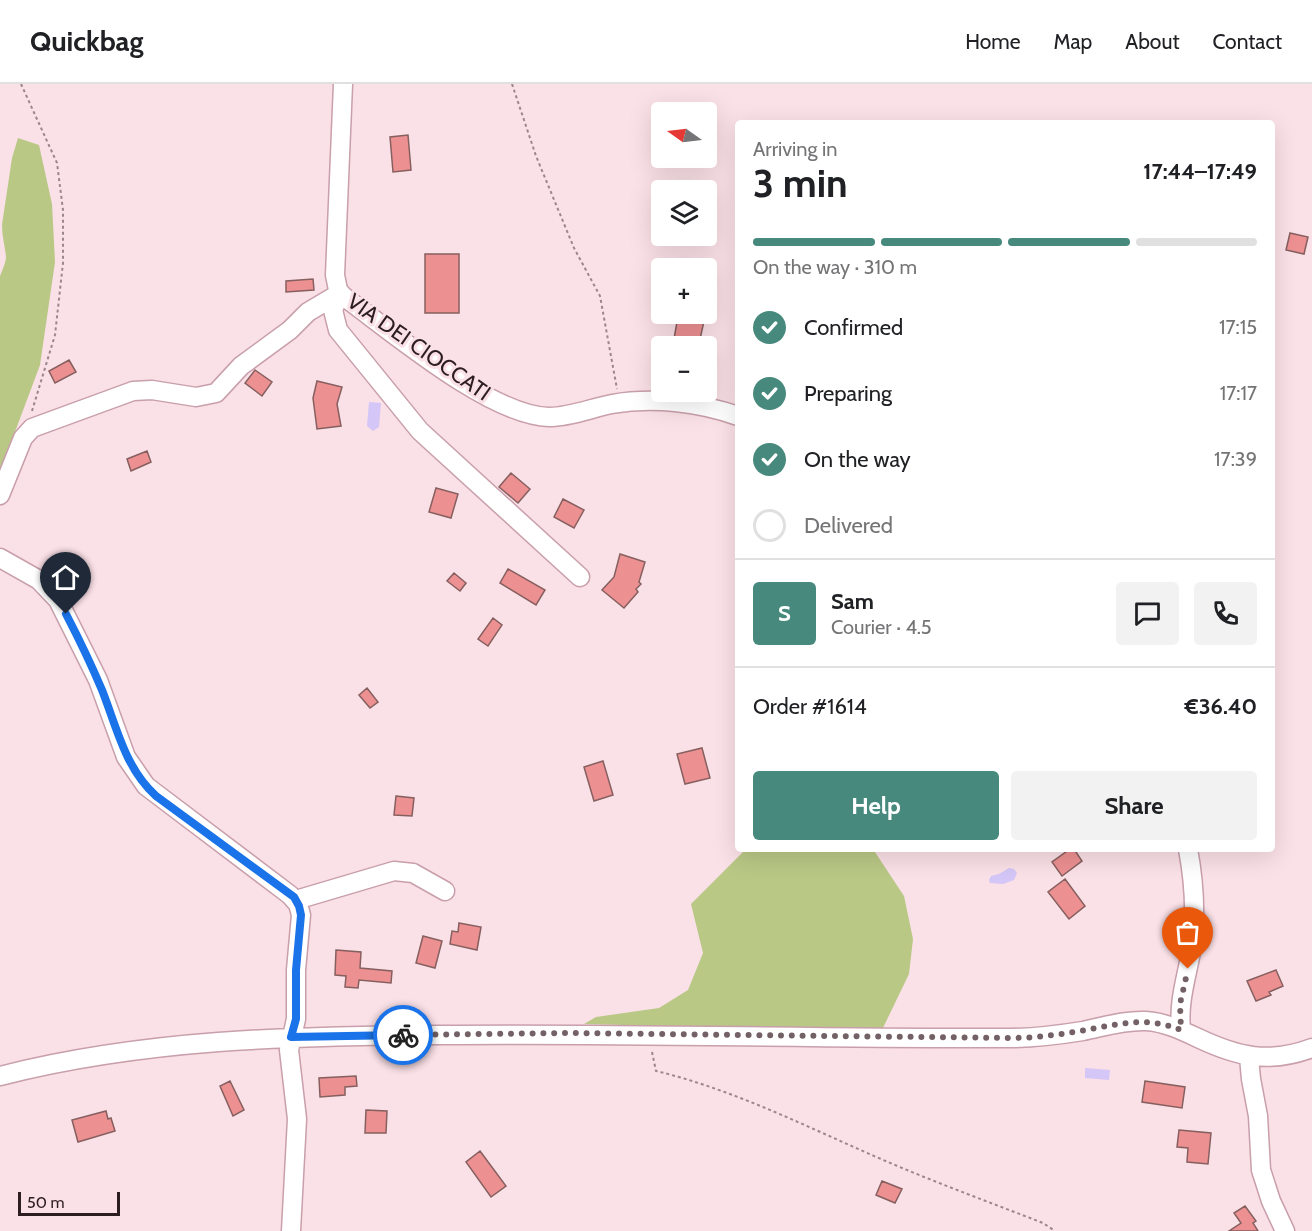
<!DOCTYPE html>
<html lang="en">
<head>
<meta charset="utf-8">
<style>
	body { margin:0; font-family:Cabin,sans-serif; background:#f2f2f2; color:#202124; height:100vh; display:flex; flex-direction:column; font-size:22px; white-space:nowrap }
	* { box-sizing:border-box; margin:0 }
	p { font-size:20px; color:#757577 }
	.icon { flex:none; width:33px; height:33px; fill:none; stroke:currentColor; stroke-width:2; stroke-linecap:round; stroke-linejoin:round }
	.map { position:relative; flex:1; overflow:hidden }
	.sheet { position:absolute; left:735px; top:36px; width:540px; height:732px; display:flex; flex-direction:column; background:#fff; border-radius:6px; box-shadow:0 6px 24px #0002 }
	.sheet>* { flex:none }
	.needle { width:39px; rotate:284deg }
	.controls { position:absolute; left:651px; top:18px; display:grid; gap:12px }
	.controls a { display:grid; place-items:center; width:66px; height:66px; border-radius:6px; background:#fff; box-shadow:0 6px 24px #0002; font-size:30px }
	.scale { position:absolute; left:18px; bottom:15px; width:102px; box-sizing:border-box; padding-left:6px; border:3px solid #2c1d21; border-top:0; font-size:16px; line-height:21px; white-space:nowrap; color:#2c1d21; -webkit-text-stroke:4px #fae0e7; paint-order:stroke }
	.pin { position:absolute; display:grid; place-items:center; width:51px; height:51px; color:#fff; margin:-62px -26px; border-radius:50% 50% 50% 0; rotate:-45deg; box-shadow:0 0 6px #0007 }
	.pin .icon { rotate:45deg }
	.courier { position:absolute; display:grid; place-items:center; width:60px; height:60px; margin:-30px; border:4px solid #1a73e8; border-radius:50%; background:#fff; color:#222; box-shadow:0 2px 8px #0007 }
	.headline em { font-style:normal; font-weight:800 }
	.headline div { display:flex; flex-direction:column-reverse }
	.headline { display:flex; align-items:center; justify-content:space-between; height:102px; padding:0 18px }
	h1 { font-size:39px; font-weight:800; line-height:45px }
	.bar { display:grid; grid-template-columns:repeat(4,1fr); gap:9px 6px; align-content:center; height:72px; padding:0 18px }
	.bar i { height:8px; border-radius:4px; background:#e0e0e0 }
	.bar .current { background:#478a7d }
	.bar p { grid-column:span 4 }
	.line { display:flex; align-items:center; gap:15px; padding:0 18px; border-top:2px solid #e0e0e0 }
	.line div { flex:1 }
	.round { display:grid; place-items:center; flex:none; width:63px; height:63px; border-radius:6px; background:#f2f2f2 }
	ol { padding:0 18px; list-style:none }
	li { display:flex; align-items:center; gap:18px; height:66px }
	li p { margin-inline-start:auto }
	li .icon { padding:6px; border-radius:50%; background:#478a7d; color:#fff; stroke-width:4 }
	li:last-child { color:#757577 }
	li i { width:33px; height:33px; border:3px solid #e0e0e0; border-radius:50% }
	.cta { display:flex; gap:12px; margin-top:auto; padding:12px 18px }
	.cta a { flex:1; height:69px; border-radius:6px; background:#478a7d; color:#fff; font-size:24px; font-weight:800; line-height:69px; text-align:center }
	.cta a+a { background:#f2f2f2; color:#202124 }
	header { display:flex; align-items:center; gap:36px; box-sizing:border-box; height:84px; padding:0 30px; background:#fff; border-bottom:2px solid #e0e0e0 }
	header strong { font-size:28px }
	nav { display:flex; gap:33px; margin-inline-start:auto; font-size:21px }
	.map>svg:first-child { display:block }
</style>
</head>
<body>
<header>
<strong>Quickbag</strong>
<nav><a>Home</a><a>Map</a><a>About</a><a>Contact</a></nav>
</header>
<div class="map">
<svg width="1312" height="1147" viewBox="0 0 1312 1147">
	<rect width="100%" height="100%" fill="#fae0e7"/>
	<!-- green -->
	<path fill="#b9c885" d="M18 54 39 61 52 120 55 178 40 281 0 388V192C2 187 6 178 6 173 5 160 0 147 3 134L12 74Z
		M746 765H873L904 812 913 855 909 890 881 948 584 940 596 933 659 924 688 906 703 869 691 820Z"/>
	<!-- water -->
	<path fill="#d4c6f6" d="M369 318 381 319 379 343 373 347 367 342Z
		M1009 784 1014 785 1017 789 1014 796 1003 800 990 799 989 796 991 792 999 790Z
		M1085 984 1110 986 1109 996 1085 994Z"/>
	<!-- building -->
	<path fill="#ed9092" stroke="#865f5f" stroke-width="1.5" d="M408 51 411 86 393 88 390 53Z
		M1290 149 1308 153 1304 170 1286 166Z
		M425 170H459V229H425Z
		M313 195 314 206 286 208V197Z
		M678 232 704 237 699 260 674 255Z
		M69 276 76 288 55 299 49 287Z
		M255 286 272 298 262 312 245 299Z
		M317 297 342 303 337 320 341 342 317 345 313 314Z
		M147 367 151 378 131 387 127 375Z
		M511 389 530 405 518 419 499 403Z
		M436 404 458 410 451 434 429 428Z
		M563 415 584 426 574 444 554 433Z
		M620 470 645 478 639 498 641 500 636 505 638 508 624 524 602 506 614 493Z
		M508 485 545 506 536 521 500 499Z
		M454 489 466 499 460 507 447 497Z
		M493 534 502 541 488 562 478 555Z
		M367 604 378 618 370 624 359 611Z
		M702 664 710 694 685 700 677 670Z
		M603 677 613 711 594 717 584 683Z
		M396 712 414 714 412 732 394 731Z
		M1070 765H1074L1082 777 1062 792 1052 778Z
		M1065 795 1085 822 1069 835 1048 808Z
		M459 839 481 843 477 866 450 860 452 847 458 848Z
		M423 852 442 857 435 884 416 879Z
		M336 866 361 868 360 884 392 887 391 899 359 896 358 904 345 903 346 892 335 891Z
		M1276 886 1283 902 1269 908 1271 911 1256 917 1247 897Z
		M356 992 357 1002 345 1003V1011L320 1013 319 994Z
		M230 997 244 1026 233 1032 220 1002Z
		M1145 997 1185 1003 1182 1024 1142 1018Z
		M366 1026 387 1027 386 1049H365Z
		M106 1027 108 1035 111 1034 115 1047 78 1058 72 1036Z
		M1179 1046 1211 1049 1208 1080 1187 1078 1188 1064 1177 1063Z
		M480 1067 506 1102 491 1113 466 1078Z
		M882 1097 902 1105 895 1119 876 1111Z
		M1245 1122 1256 1137 1253 1139 1258 1147H1229L1241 1139 1234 1129Z"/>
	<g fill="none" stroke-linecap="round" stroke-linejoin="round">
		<!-- minor casing -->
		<g stroke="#c89fab" stroke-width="21">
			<path id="minor" d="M343 0 335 191 338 206 343 212C391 247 491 332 549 333 571 333 591 324 612 320 653 313 698 318 738 332
				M340 209 333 226 338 246 420 347 580 493
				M0 411 23 354 32 344 133 307 152 306 196 313 216 309 241 282 290 246 308 228 340 209
				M0 474 39 496 58 516 98 596 126 673 146 702 290 811 298 820 301 831 296 886V935L289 966 297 1035 291 1147
				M296 816 394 787 413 789 445 807
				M1181 946C1178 917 1187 892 1192 863 1196 831 1194 797 1188 765
				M1249 973 1251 995 1258 1032 1261 1086 1271 1117 1285 1147
				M0 992C144 955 292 952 440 951 630 949 820 955 1010 954 1034 954 1058 951 1083 947 1103 943 1124 936 1146 937 1164 938 1181 946 1198 954 1238 973 1269 980 1312 964"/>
		</g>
		<!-- path -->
		<path stroke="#9b868c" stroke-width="2" stroke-dasharray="3 3" stroke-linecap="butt" d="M21 0 57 79 63 126V179L55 251 32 327
			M512 0 536 72 574 164 600 212 617 305
			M652 968 656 987C735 1006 807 1043 881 1075 934 1098 989 1118 1043 1139L1055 1147"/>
		<!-- minor -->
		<use href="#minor" stroke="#fff" stroke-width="18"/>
	</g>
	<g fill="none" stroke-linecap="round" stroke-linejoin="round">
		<!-- done -->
		<path stroke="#746166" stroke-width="6" stroke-dasharray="0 10.8" d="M403 951 569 949 1010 954C1034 954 1057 951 1080 947 1117 941 1144 931 1181 946L1180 920 1188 885"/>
		<!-- route -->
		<path stroke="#1a73e8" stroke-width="8" d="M66 530C79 555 91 580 102 606 117 644 125 684 156 712L294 813 299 822 301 831 296 886V935L291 953 403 951"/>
	</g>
	<g text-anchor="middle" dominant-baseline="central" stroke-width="6" stroke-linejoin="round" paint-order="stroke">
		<!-- street labels -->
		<g font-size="22" fill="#2c1d21" stroke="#fae0e7">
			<text transform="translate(419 263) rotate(35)">VIA DEI CIOCCATI</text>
		</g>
	</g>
</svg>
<div class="controls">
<a><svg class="needle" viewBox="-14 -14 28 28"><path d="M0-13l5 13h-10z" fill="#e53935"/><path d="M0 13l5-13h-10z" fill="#757577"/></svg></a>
<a><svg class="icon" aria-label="layers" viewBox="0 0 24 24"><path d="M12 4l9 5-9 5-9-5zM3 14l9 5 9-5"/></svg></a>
<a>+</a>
<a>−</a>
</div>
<div class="scale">50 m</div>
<div class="pin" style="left:1188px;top:885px;background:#ea580c"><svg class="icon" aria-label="bag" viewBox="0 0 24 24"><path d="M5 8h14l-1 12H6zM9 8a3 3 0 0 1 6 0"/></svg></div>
<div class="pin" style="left:66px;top:530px;background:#1f2937"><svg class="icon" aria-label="home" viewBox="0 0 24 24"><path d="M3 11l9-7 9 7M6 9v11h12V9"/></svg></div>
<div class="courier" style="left:403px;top:951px"><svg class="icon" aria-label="bike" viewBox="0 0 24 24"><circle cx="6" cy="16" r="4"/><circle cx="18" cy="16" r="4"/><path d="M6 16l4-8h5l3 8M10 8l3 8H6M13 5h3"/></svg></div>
<section class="sheet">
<div class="headline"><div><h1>3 min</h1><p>Arriving in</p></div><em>17:44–17:49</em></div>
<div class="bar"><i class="current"></i><i class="current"></i><i class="current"></i><i></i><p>On the way · 310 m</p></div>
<ol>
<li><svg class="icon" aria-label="check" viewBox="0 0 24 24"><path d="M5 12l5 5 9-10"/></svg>Confirmed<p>17:15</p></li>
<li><svg class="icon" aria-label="check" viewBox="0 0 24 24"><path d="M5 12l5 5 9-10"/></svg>Preparing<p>17:17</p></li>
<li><svg class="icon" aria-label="check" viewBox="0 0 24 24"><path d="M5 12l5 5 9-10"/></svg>On the way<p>17:39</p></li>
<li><i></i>Delivered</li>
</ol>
<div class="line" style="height:108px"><b class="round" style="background:#478a7d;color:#fff">S</b><div><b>Sam</b><p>Courier · 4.5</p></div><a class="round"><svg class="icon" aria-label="chat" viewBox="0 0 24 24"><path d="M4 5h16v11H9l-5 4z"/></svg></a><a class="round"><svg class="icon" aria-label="phone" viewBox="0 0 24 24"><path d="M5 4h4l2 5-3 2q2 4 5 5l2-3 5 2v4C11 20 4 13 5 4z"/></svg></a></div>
<div class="line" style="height:78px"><div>Order #1614</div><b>€36.40</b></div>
<div class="cta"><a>Help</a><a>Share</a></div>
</section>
</div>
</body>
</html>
